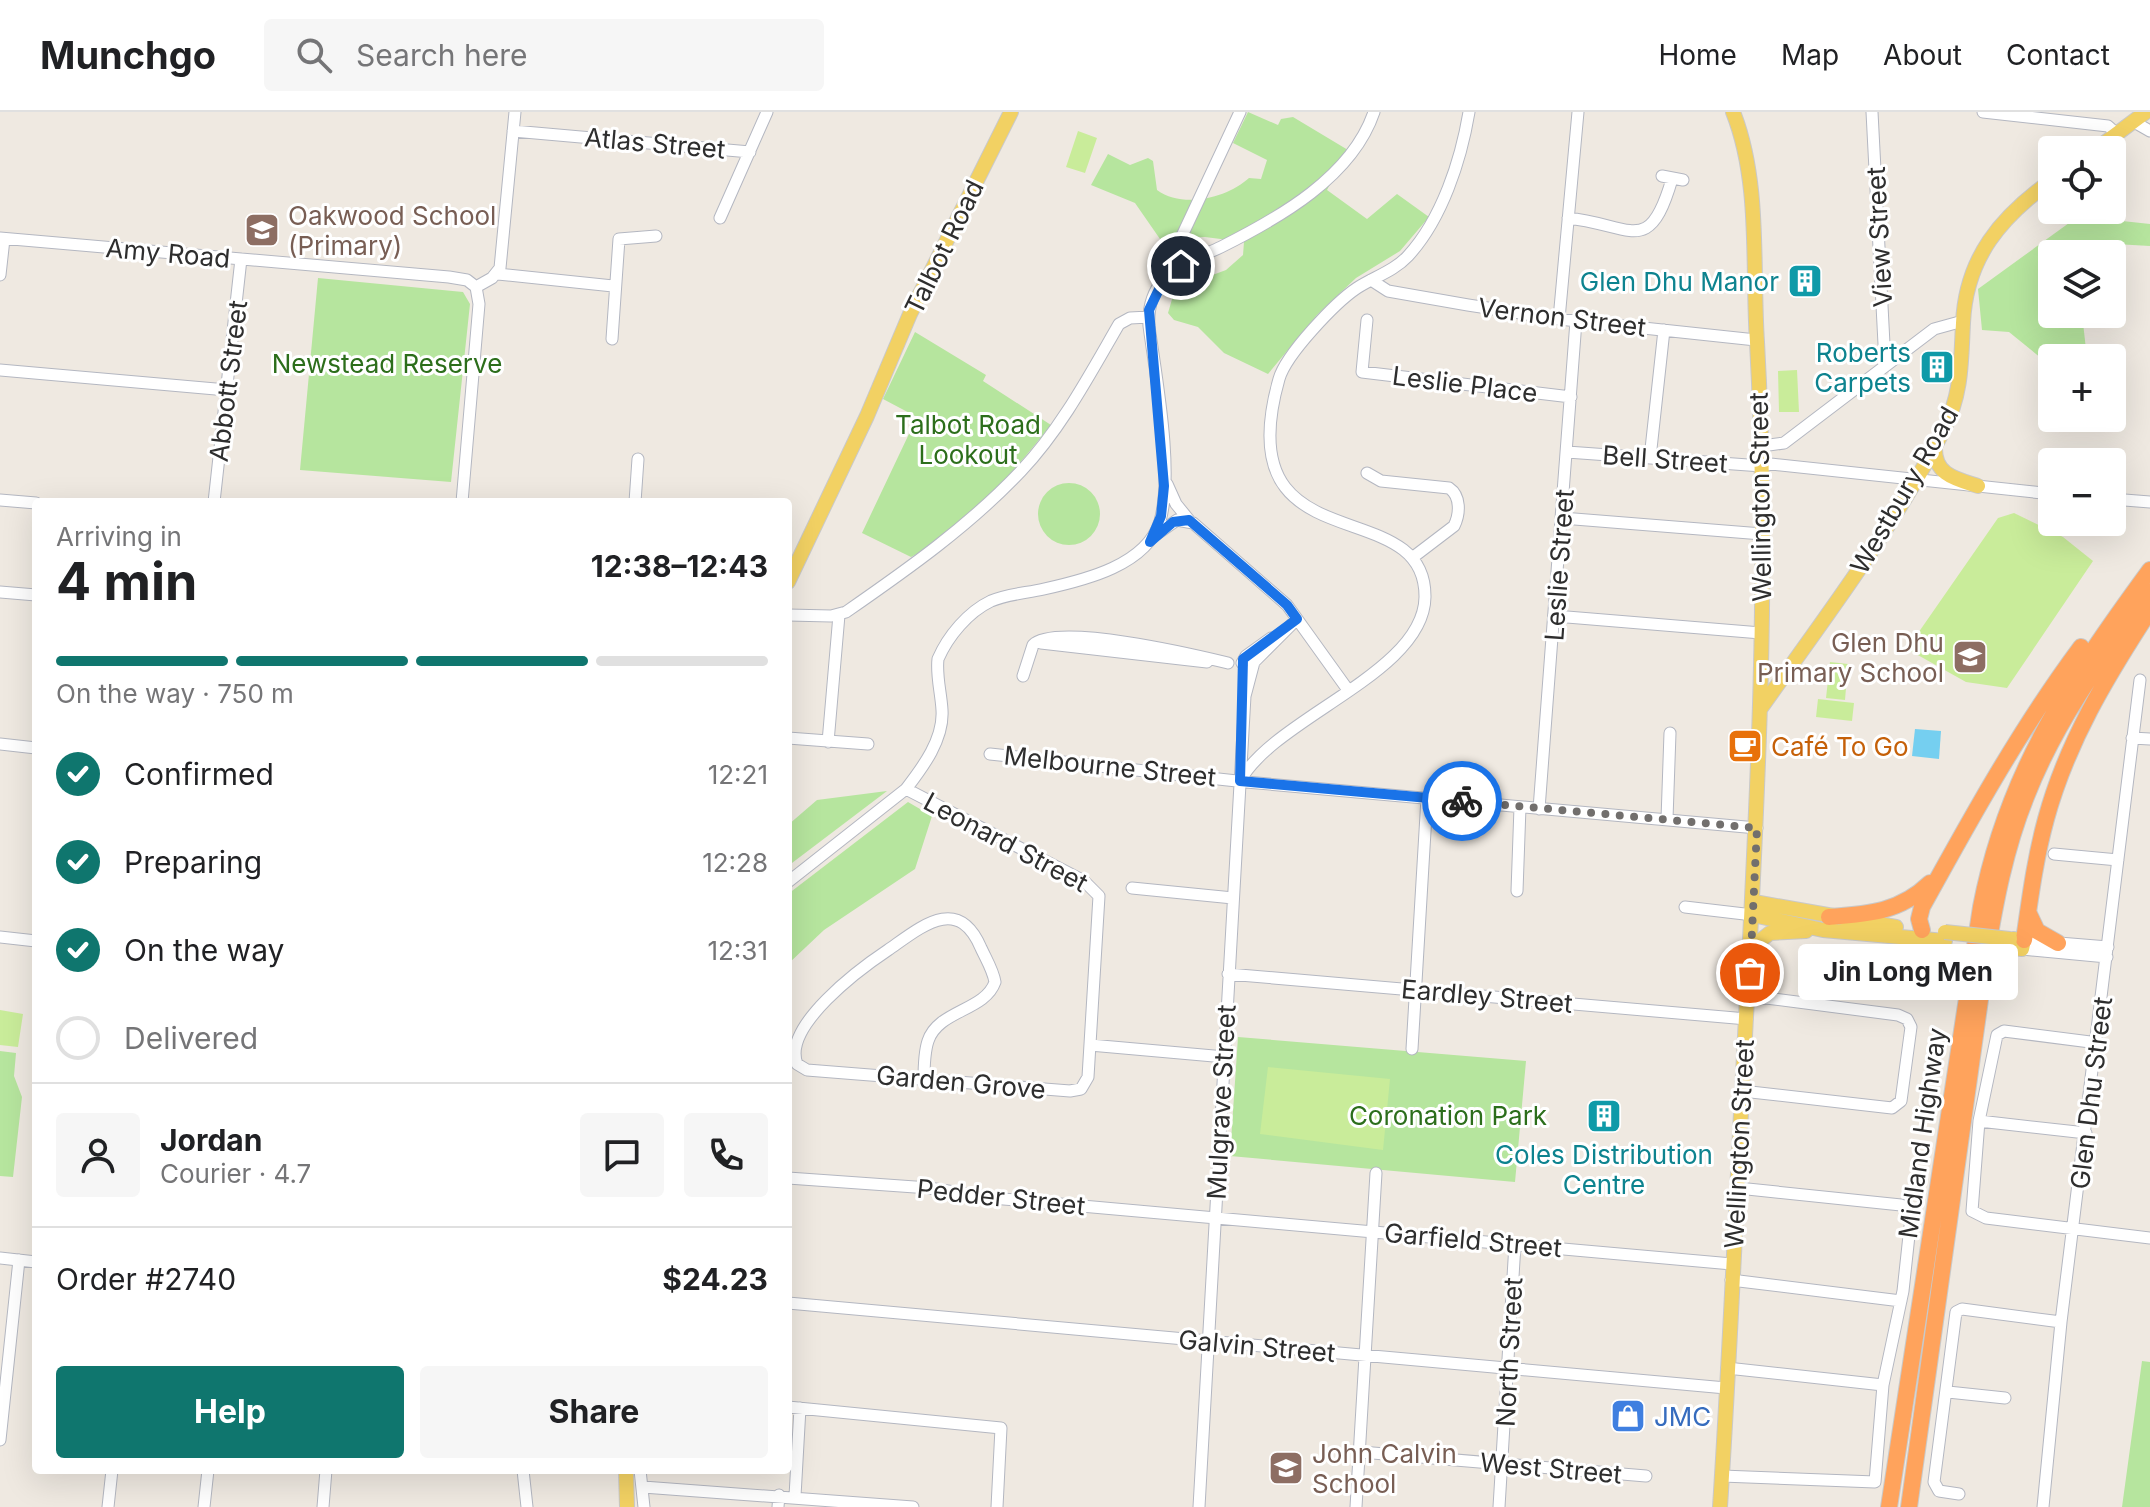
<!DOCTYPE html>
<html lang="en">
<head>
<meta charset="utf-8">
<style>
	body { margin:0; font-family:Inter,sans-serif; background:#f6f6f6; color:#202124; height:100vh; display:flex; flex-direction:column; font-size:30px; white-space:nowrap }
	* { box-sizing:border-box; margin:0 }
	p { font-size:26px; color:#757577 }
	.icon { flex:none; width:44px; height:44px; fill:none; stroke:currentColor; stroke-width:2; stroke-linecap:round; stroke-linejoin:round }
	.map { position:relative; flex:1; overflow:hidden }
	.sheet { position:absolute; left:32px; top:386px; width:760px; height:976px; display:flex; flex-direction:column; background:#fff; border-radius:8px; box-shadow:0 8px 32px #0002 }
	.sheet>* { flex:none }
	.fabs { position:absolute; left:2038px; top:24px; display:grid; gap:16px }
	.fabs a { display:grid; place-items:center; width:88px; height:88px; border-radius:8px; background:#fff; box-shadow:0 8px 32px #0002; font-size:40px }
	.pin { position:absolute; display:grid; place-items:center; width:68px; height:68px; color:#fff; margin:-34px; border:4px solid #fff; border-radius:50%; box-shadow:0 2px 8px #0007 }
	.courier { position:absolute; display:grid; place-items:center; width:80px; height:80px; margin:-40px; border:6px solid #1a73e8; border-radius:50%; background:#fff; color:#222; box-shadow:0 2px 10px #0007 }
	.bubble { position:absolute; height:56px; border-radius:8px; background:#fff; box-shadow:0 8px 32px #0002; font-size:26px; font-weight:700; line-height:56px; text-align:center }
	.overview em { font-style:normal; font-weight:700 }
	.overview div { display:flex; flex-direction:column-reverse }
	.overview { display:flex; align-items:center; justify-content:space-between; height:136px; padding:0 24px }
	h1 { font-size:52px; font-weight:700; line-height:60px }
	.bar { display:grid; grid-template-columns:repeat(4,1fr); gap:12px 8px; align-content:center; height:96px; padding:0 24px }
	.bar i { height:10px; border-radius:6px; background:#e0e0e0 }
	.bar .selected { background:#0f766e }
	.bar p { grid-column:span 4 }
	.line { display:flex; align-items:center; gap:20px; padding:0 24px; border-top:2px solid #e0e0e0 }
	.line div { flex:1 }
	.round { display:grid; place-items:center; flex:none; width:84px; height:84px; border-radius:8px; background:#f6f6f6 }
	ol { padding:0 24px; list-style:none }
	li { display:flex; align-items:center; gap:24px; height:88px }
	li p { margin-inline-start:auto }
	li .icon { padding:8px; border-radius:50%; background:#0f766e; color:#fff; stroke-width:4 }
	li:last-child { color:#757577 }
	li i { width:44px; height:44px; border:4px solid #e0e0e0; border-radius:50% }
	.action { display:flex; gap:16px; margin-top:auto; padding:16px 24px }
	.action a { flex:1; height:92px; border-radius:8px; background:#0f766e; color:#fff; font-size:32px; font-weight:700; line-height:92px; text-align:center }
	.action a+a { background:#f6f6f6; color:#202124 }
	header { display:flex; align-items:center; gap:48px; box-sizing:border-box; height:112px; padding:0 40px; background:#fff; border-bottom:2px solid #e0e0e0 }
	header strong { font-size:38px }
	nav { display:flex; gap:44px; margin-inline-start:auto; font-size:28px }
	.search { width:560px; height:72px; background:#f6f6f6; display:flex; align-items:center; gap:20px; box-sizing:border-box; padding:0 28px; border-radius:8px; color:#757577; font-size:30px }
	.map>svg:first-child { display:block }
</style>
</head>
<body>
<header>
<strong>Munchgo</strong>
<div class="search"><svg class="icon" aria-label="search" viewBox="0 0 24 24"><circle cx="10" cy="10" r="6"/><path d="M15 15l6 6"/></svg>Search here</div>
<nav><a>Home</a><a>Map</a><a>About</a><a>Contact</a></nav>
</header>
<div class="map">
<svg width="2150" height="1395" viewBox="0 0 2150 1395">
	<rect width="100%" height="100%" fill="#efe9e1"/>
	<!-- green -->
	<path fill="#b6e59e" d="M1248 0 1278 13 1281 7 1293 5 1348 38 1327 78 1367 107 1397 82 1429 105 1400 139 1356 166 1317 203 1268 262 1224 241 1198 215 1174 208 1168 201 1175 177 1226 158 1243 143 1244 130 1205 125 1160 127 1135 91 1091 73 1108 42 1130 53 1148 46 1153 49 1157 78C1183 97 1227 86 1249 66L1261 67 1267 48 1233 31Z
		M2087 98H2097L2113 108 2150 112V134L2115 132 2102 142H2052V202H2082L2087 246H2052V255L2009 220 1982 218 1978 177Z
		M318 166 463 180 470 192 451 370 300 358Z
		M915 220 986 263 983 269 1051 313C1015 358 964 419 911 445L862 421 917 305 883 287Z
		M1038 402a31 31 0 1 1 62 0a31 31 0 1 1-62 0Z
		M887 679 788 754V713L817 688Z
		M908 690 932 704 915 757 824 818 788 852V782Z
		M1238 925 1526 949 1515 1070 1230 1044Z
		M0 939 16 941 14 964 22 985 13 1065 0 1064Z
		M2142 1249 2150 1250V1395H2122Z"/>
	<!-- pitch -->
	<path fill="#c9ec9a" d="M1078 19 1097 26 1085 61 1066 55Z
		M1797 258 1799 300H1779L1778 259Z
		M2014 401 2063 425 2093 449 2007 576 1966 570 1907 537 1998 406Z
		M1830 550 1848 552 1845 588 1826 586Z
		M1818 587 1854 591 1852 609 1816 605Z
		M0 898 23 902 18 935 0 933Z
		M1268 955 1390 967 1383 1038 1260 1022Z"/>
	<!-- water -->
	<path fill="#75cff0" d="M1915 617 1941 619 1939 647 1912 644Z"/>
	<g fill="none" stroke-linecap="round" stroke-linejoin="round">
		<!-- minor casing -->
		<g stroke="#b4b7c1" stroke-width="13">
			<path id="minor" d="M1872 0 1884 232 1890 250
				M1983 0 2108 14 2118 23
				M2136 11 2150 19
				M513 19 750 40
				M1662 64 1683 68
				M720 106 767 0
				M1568 106C1632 113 1649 146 1672 67
				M0 126 449 165 467 168 476 175
				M1184 152 1180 128 1240 0
				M498 162 613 174
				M0 163 4 127
				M1371 168 1388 179 1468 193 1559 207 1756 228
				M476 175 492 166 500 156 515 0
				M1559 207 1578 0
				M1367 208 1362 260 1571 285
				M612 227 619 127 656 124
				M0 258 227 278
				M1762 334 1784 331 1934 217 1963 209
				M1567 340 1762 354
				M1650 346 1664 218
				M1762 351 2052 382
				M1367 361 1381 369 1449 376C1461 384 1460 402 1454 414L1412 446
				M1167 372 1176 392 1189 408
				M2112 387 2150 390
				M0 388 36 391
				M214 390 241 147
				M462 390 479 192 476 175
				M635 390 638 347
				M1562 406 1762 422
				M1157 422 1177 408 1193 411 1287 493 1348 578
				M0 480 36 483
				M788 503 831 504 846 500C908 457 969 414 1021 359 1061 317 1090 262 1119 212L1130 206 1149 205
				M1555 504 1761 521
				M1041 531 1207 550
				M1242 551 1246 544 1271 526
				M1023 564 1033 533C1055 510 1195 543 1228 551
				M788 626 868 632
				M2132 626 2150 627
				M828 630 839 503
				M0 632 36 636
				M990 642 1246 670 1757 716
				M1240 669C1275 605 1424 561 1425 485 1426 377 1225 457 1279 267 1286 242 1336 190 1357 176 1374 165 1394 159 1408 144 1442 107 1461 48 1469 0
				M906 677 1084 769 1099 784 1088 965 1081 977 1070 979 807 958 797 952C782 914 861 856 888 838 921 815 958 782 981 836 986 847 993 858 995 870 985 899 938 898 928 929 924 941 924 955 924 968
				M1539 697 1576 209
				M1667 707 1670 621
				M2054 742 2118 748
				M788 770 906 677C923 655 944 627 942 598 941 580 936 564 938 547 948 524 968 500 991 489 1007 482 1027 481 1044 477 1085 468 1147 453 1160 409 1174 359 1156 266 1149 214 1148 197 1152 181 1163 168 1177 152 1202 144 1221 135 1279 106 1352 65 1374 0
				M1132 776 1233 786
				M1517 779 1520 695
				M1685 795 1753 803
				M0 825 36 829
				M2024 828 2108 835
				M2022 837 2107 845
				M1228 862 1747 907
				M2098 931 2004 919 1997 923 1979 1009 1972 1099 1986 1106 2150 1126
				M1090 933 1225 945
				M1412 937 1427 686
				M1742 979 1892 996 1901 989 1911 915 1907 907 1898 903 1766 886 1749 888
				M1979 1009 2086 1021
				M788 1066 929 1076 992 1086 1732 1152
				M0 1146 36 1150
				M1731 1168 1901 1189
				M788 1191 1726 1276
				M1727 1256 1883 1273
				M1948 1280 2005 1286
				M788 1295 1001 1316 997 1395
				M0 1328 19 1148
				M1361 1340 1646 1364
				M523 1358 527 1395
				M640 1358 644 1395
				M1722 1364 1875 1370 1883 1273 1903 1179 1911 1105 1910 1097 1901 1093 1738 1076
				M643 1375 913 1395
				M1959 1382 1939 1379 1934 1370 1956 1200 1962 1197 2061 1210
				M795 1384 800 1296
				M108 1395 112 1358
				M204 1395 208 1358
				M323 1395 326 1358
				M778 1395 779 1383
				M1199 1395 1245 584 1254 550 1297 507
				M1356 1395 1376 1061
				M1499 1395 1515 1132
				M2043 1395 2061 1210 2140 568"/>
		</g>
		<!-- major casing -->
		<g stroke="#c9c9c9" stroke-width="16">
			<path id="major" d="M2095 38 2146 0
				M1935 335C1934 363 1956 367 1978 374
				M788 470 867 304 910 202 1011 0
				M1761 596C1825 505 1893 417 1944 317 1962 282 1961 249 1963 211 1966 145 2001 105 2052 68
				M1754 790 1896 815
				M1753 803 1823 818 1945 829
				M1994 834 2022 837 2024 828 2013 827
				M1752 835 1770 821 1806 819
				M626 1358 627 1395
				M1720 1395C1729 1257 1735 1119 1742 981 1755 731 1771 480 1757 230 1752 156 1761 70 1733 0"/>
		</g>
		<!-- highway casing -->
		<g stroke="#c9c9c9" stroke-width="18">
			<path id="highway" d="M2029 802 2037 819 2058 831
				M1829 805C1869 802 1900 800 1930 771
				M1922 818 1919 807 1922 795C1971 706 2020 617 2081 535
				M2024 828C2030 787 2035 747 2046 707 2067 630 2107 564 2150 498
				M1889 1395 1981 795C2007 660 2071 566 2150 458
				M1909 1395 1986 845C1995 791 2005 737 2026 685 2055 610 2103 545 2150 480"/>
		</g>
		<!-- minor -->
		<use href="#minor" stroke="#fff" stroke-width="11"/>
		<!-- major -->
		<use href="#major" stroke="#f2d163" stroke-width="14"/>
		<!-- highway -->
		<use href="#highway" stroke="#ffa35c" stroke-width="16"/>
		<!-- major-bridge casing -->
		<g stroke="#c9c9c9" stroke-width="16" stroke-linecap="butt">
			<path id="major-bridge" d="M1945 820 2010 827"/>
		</g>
		<!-- major-bridge -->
		<use href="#major-bridge" stroke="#f2d163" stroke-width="14"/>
	</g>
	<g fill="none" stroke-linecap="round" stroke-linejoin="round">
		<!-- done -->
		<path stroke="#726f6d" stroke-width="8" stroke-dasharray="0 14.4" d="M1462 689 1757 716 1750 861"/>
		<!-- route -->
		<path stroke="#1a73e8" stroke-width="10" d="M1181 154 1164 167 1149 198 1164 374 1161 404 1150 430 1173 410 1189 408 1287 493 1297 507 1243 547 1240 669 1462 689"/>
	</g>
	<!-- icons -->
	<defs>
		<g id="school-square" transform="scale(1.8)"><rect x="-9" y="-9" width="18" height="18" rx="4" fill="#8d6e63" stroke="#fff"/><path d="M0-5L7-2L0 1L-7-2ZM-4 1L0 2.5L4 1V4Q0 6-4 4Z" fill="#fff"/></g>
		<g id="building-square" transform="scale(1.8)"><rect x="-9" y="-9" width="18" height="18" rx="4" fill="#0f9aa8" stroke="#fff"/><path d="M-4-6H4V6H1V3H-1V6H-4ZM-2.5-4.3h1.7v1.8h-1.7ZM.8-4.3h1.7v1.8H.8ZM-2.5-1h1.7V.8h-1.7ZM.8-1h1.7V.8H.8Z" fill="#fff"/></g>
		<g id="cafe-square" transform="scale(1.8)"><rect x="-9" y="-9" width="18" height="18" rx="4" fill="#e8710a" stroke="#fff"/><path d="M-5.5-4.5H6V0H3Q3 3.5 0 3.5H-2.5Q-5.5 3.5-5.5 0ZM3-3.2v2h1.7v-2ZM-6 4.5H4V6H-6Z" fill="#fff"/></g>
		<g id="shop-square" transform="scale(1.8)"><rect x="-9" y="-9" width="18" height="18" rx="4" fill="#3f7fe0" stroke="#fff"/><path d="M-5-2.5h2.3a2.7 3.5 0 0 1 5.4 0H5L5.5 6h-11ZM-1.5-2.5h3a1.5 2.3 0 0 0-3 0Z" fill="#fff"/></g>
	</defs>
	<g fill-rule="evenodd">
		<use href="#school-square" x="262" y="118"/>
		<use href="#building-square" x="1805" y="169"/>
		<use href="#building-square" x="1937" y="255"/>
		<use href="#school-square" x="1970" y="545"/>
		<use href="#cafe-square" x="1745" y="634"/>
		<use href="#building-square" x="1604" y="1004"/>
		<use href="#shop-square" x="1628" y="1304"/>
		<use href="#school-square" x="1286" y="1356"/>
	</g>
	<g text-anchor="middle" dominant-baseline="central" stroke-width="6" stroke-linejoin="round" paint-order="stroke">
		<!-- street labels -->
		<g font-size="26" fill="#2e2e2e" stroke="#fff">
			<text transform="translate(655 31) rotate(5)">Atlas Street</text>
			<text transform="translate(1879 125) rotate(-93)">View Street</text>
			<text transform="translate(944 135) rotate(-64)">Talbot Road</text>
			<text transform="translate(168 141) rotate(5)">Amy Road</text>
			<text transform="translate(1562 205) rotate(7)">Vernon Street</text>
			<text transform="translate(228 269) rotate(-83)">Abbott Street</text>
			<text transform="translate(1465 272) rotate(7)">Leslie Place</text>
			<text transform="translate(1665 347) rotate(4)">Bell Street</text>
			<text transform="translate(1904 378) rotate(-60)">Westbury Road</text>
			<text transform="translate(1760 385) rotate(-91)">Wellington Street</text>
			<text transform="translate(1559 453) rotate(-86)">Leslie Street</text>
			<text transform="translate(1110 654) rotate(6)">Melbourne Street</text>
			<text transform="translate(1006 730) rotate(28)">Leonard Street</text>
			<text transform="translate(1487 884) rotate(5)">Eardley Street</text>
			<text transform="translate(961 970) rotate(5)">Garden Grove</text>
			<text transform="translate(2091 981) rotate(-83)">Glen Dhu Street</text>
			<text transform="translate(1221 990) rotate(-87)">Mulgrave Street</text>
			<text transform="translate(1922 1021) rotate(-82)">Midland Highway</text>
			<text transform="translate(1739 1032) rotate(-87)">Wellington Street</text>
			<text transform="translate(1001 1085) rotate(6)">Pedder Street</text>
			<text transform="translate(1473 1128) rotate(5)">Garfield Street</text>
			<text transform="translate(1257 1234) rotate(5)">Galvin Street</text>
			<text transform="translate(1509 1240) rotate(-87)">North Street</text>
			<text transform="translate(1551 1356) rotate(5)">West Street</text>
		</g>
		<!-- education labels -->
		<g font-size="26" fill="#785e54" stroke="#fff" text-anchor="start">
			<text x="288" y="103">Oakwood School<tspan x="288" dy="30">(Primary)</tspan></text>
			<text x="1944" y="530" text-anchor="end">Glen Dhu<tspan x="1944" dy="30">Primary School</tspan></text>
			<text x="1312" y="1341">John Calvin<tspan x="1312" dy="30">School</tspan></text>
		</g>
		<!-- culture labels -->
		<g font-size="26" fill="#0d838f" stroke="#fff" text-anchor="end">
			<text x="1779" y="169">Glen Dhu Manor</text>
			<text x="1911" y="240">Roberts<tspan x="1911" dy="30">Carpets</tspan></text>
			<text x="1604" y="1042" text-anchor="middle">Coles Distribution<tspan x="1604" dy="30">Centre</tspan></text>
		</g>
		<!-- park labels -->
		<g font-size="26" fill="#2c6e1b" stroke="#fff">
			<text x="387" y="251">Newstead Reserve</text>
			<text x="968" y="312">Talbot Road<tspan x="968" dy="30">Lookout</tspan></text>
			<text x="1448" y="1003">Coronation Park</text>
		</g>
		<!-- food labels -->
		<g font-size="26" fill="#c56008" stroke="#fff" text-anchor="start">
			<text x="1771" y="634">Café To Go</text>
		</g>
		<!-- shop labels -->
		<g font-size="26" fill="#366cbe" stroke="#fff" text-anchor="start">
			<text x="1654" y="1304">JMC</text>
		</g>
	</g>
</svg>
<div class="fabs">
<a><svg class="icon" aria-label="locate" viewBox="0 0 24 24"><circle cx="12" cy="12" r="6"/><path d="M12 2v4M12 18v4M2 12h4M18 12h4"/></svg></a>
<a><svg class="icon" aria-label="layers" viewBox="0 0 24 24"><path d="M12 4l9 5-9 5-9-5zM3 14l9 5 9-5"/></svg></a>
<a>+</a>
<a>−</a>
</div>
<div class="pin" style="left:1750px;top:861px;background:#ea580c"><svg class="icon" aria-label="bag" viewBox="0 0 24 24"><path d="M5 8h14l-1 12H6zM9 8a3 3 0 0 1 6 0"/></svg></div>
<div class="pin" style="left:1181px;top:154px;background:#1f2937"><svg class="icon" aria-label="home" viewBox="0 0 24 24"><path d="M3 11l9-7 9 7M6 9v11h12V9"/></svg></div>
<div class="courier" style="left:1462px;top:689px"><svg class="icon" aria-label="bike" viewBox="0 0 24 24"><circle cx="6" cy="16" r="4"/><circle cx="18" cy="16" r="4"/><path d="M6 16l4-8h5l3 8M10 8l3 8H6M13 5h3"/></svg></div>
<div class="bubble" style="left:1798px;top:832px;width:220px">Jin Long Men</div>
<section class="sheet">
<div class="overview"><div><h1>4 min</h1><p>Arriving in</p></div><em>12:38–12:43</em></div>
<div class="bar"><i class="selected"></i><i class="selected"></i><i class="selected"></i><i></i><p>On the way · 750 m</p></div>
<ol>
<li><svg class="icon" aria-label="check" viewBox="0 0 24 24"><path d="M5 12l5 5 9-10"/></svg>Confirmed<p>12:21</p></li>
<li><svg class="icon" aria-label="check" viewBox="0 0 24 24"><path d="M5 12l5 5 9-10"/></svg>Preparing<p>12:28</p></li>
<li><svg class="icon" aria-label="check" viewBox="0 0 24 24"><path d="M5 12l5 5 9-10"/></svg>On the way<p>12:31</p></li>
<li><i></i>Delivered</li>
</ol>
<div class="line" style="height:144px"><a class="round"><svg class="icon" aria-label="person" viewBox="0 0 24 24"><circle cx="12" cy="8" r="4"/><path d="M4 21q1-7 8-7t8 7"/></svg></a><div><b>Jordan</b><p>Courier · 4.7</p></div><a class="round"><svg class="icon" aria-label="chat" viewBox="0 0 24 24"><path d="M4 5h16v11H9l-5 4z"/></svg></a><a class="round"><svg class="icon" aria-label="phone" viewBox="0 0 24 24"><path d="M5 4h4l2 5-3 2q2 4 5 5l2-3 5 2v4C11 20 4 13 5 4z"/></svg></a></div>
<div class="line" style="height:104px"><div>Order #2740</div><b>$24.23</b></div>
<div class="action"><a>Help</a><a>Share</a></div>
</section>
</div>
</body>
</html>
